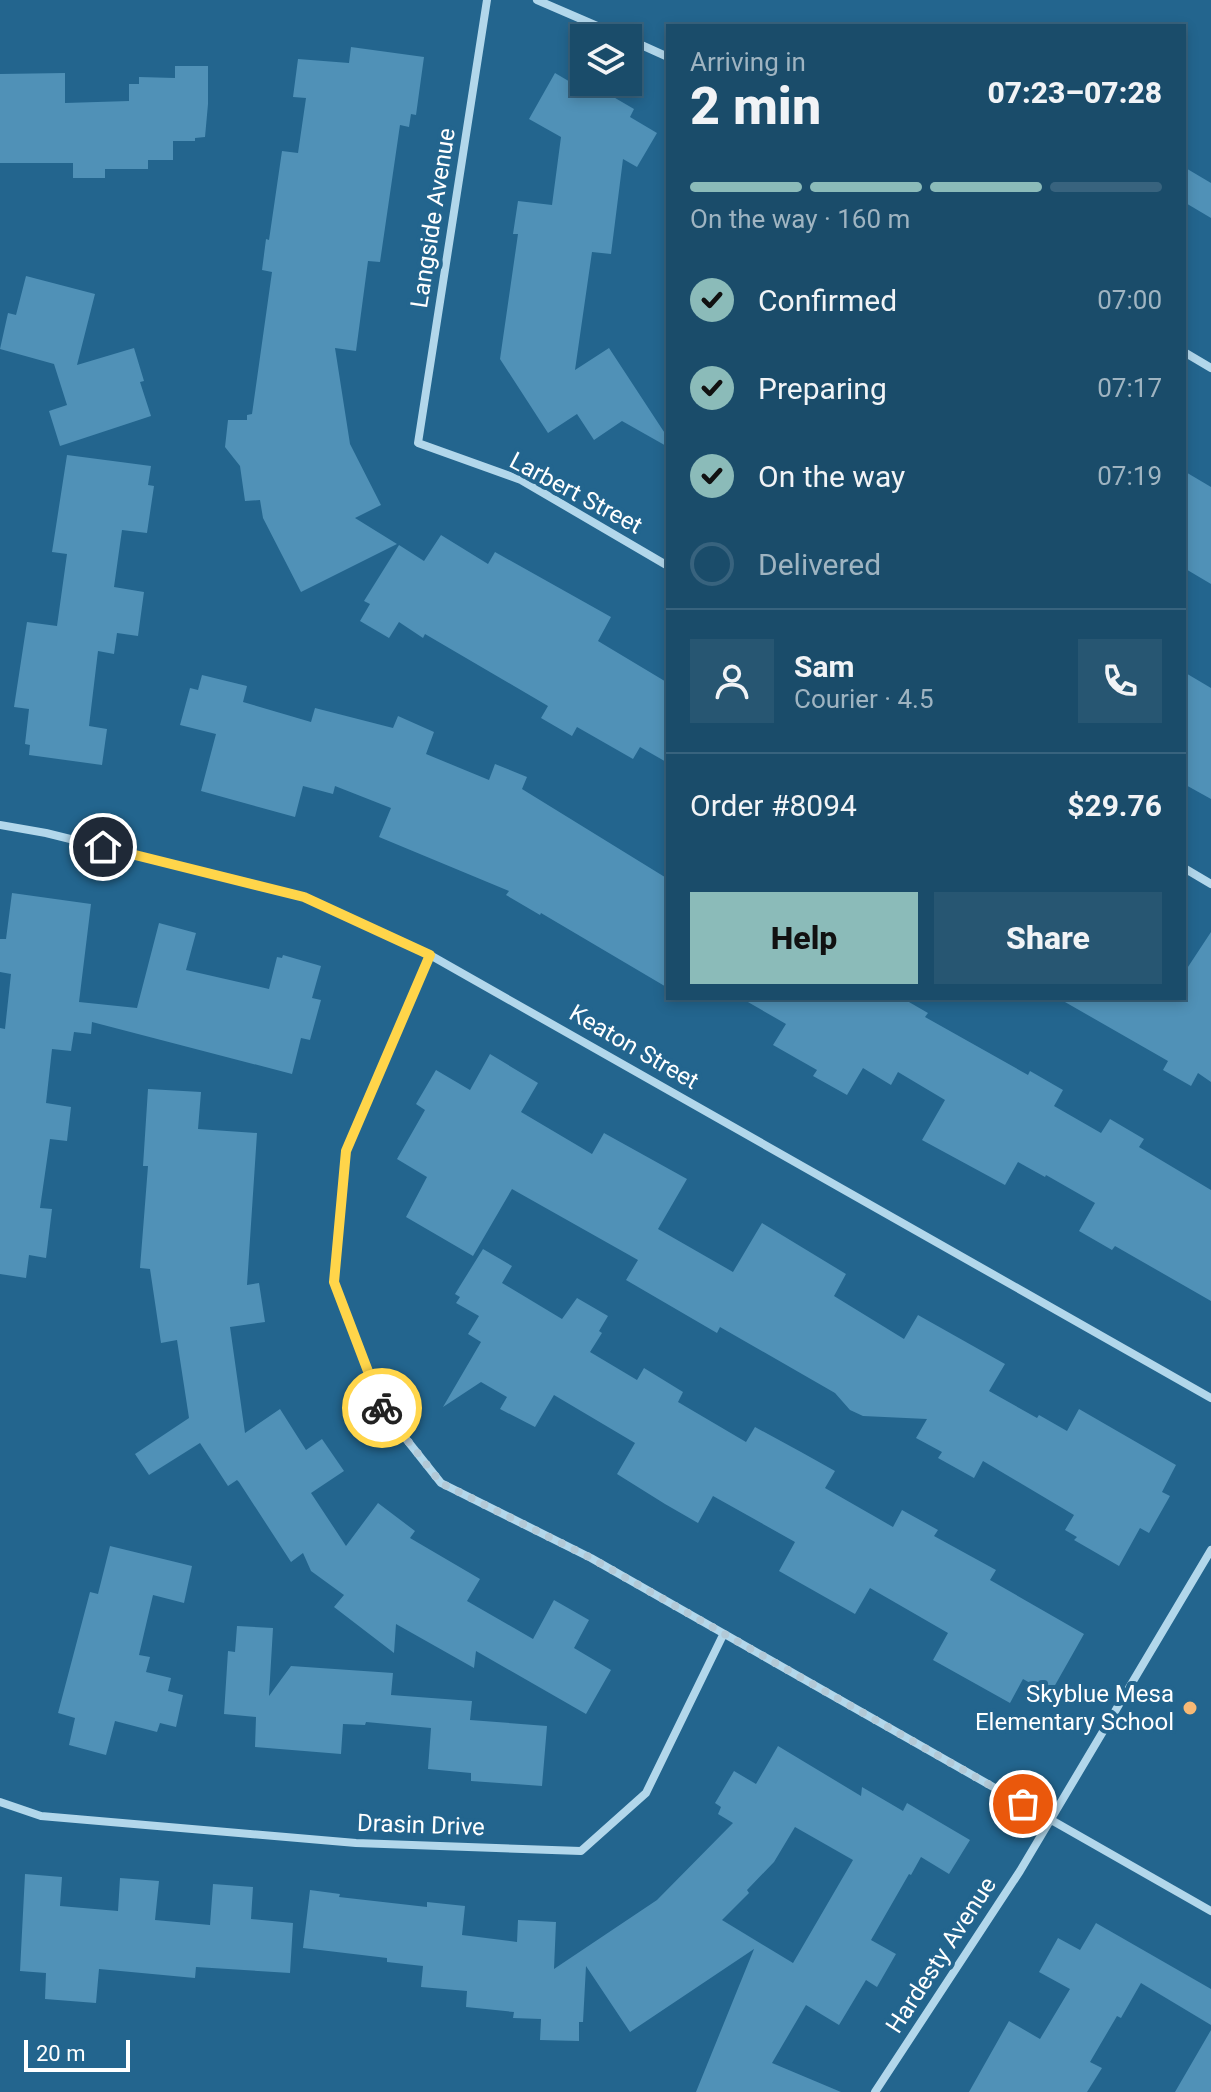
<!DOCTYPE html>
<html lang="en">
<head>
<meta charset="utf-8">
<style>
	body { margin:0; font-family:Roboto,sans-serif; background:#275672; color:#f1f3f6; height:100vh; display:flex; flex-direction:column; font-size:30px; white-space:nowrap }
	* { box-sizing:border-box; margin:0 }
	p { font-size:26px; color:#9fb4c1 }
	.icon { flex:none; width:44px; height:44px; fill:none; stroke:currentColor; stroke-width:2; stroke-linecap:round; stroke-linejoin:round }
	.map { position:relative; flex:1; overflow:hidden }
	.sheet { position:absolute; left:666px; top:24px; width:520px; height:976px; display:flex; flex-direction:column; background:#1a4c6a; border-radius:0px; box-shadow:0 4px 12px #0003,0 0 0 2px #38637e }
	.sheet>* { flex:none }
	.tools { position:absolute; left:570px; top:24px; display:grid; gap:16px }
	.tools a { display:grid; place-items:center; width:72px; height:72px; border-radius:0px; background:#1a4c6a; box-shadow:0 4px 12px #0003,0 0 0 2px #38637e; font-size:40px }
	.scale { position:absolute; left:24px; bottom:20px; width:106px; box-sizing:border-box; padding-left:8px; border:4px solid #fff; border-top:0; font-size:22px; line-height:28px; white-space:nowrap; color:#fff; -webkit-text-stroke:6px #23658e; paint-order:stroke }
	.pin { position:absolute; display:grid; place-items:center; width:68px; height:68px; color:#fff; margin:-34px; border:4px solid #fff; border-radius:50%; box-shadow:0 2px 8px #0007 }
	.courier { position:absolute; display:grid; place-items:center; width:80px; height:80px; margin:-40px; border:6px solid #ffd54a; border-radius:50%; background:#fff; color:#222; box-shadow:0 2px 10px #0007 }
	.overview em { font-style:normal; font-weight:800 }
	.overview div { display:flex; flex-direction:column-reverse }
	.overview { display:flex; align-items:center; justify-content:space-between; height:136px; padding:0 24px }
	h1 { font-size:52px; font-weight:800; line-height:60px }
	.bar { display:grid; grid-template-columns:repeat(4,1fr); gap:12px 8px; align-content:center; height:96px; padding:0 24px }
	.bar i { height:10px; border-radius:6px; background:#38637e }
	.bar .on { background:#8bbbb9 }
	.bar p { grid-column:span 4 }
	.line { display:flex; align-items:center; gap:20px; padding:0 24px; border-top:2px solid #38637e }
	.line div { flex:1 }
	.round { display:grid; place-items:center; flex:none; width:84px; height:84px; border-radius:0px; background:#275672 }
	ol { padding:0 24px; list-style:none }
	li { display:flex; align-items:center; gap:24px; height:88px }
	li p { margin-inline-start:auto }
	li .icon { padding:8px; border-radius:50%; background:#8bbbb9; color:#111; stroke-width:4 }
	li:last-child { color:#9fb4c1 }
	li i { width:44px; height:44px; border:4px solid #38637e; border-radius:50% }
	.cta { display:flex; gap:16px; margin-top:auto; padding:16px 24px }
	.cta a { flex:1; height:92px; border-radius:0px; background:#8bbbb9; color:#111; font-size:32px; font-weight:800; line-height:92px; text-align:center }
	.cta a+a { background:#275672; color:#f1f3f6 }
	.map>svg:first-child { display:block }
</style>
</head>
<body>
<div class="map">
<svg width="1211" height="2092" viewBox="0 0 1211 2092">
	<rect width="100%" height="100%" fill="#23658e"/>
	<!-- building -->
	<path fill="#5091b7" fill-rule="evenodd" d="M351 47 424 57 416 115 411 114 409 127 400 125 380 262 368 261 356 351 335 348 350 444 381 505 355 518 397 544 301 592 263 518 260 500 245 501 240 466 225 447 228 420H247V415L252 414 272 272 262 270 266 239 269 240 282 151 298 153 306 98 293 97 298 59 349 63Z
		M175 66H208V104L205 137 195 138V141H173V160H148V169H105V178H73V163H0V74L65 73V103L129 101V84H139V77L175 78Z
		M555 73 594 96 598 88 634 109 630 117 657 133 637 167 623 159 611 254 592 252 575 370 609 348 668 438V447L622 421 594 440 577 414 548 433 500 359 518 234H513L518 201 552 205 561 137 529 119Z
		M1184 167 1211 183V218L1184 202Z
		M26 276 95 294 77 365 134 348 144 381 140 382 151 416 60 446 49 411 67 405 54 364 0 349 8 313 16 315Z
		M67 455 151 466 148 485 154 486 147 533 122 530 114 587 144 592 138 636 117 633 114 654 98 651 89 726 107 729 102 765 29 755 30 745 25 744 29 709 14 707 27 622 57 626 67 554 52 552Z
		M1184 471 1211 487V584L1184 568Z
		M441 535 488 564 495 552 611 617 598 641 668 683V763L640 747 633 759 577 727 572 736 541 718 548 706 425 634 423 638 399 622 389 638 360 621 370 604 364 601 399 545 424 561Z
		M1184 672 1211 688V799L1184 784Z
		M202 675 247 686 243 702 311 722 315 708 393 728 398 716 434 732 426 754 489 780 495 764 527 777 522 789 668 879V988L541 913 540 915 506 895 509 891 379 837 391 808 335 786 333 794 303 786 295 817 201 791 216 734 180 725 190 688 198 690Z
		M12 893 91 904 79 1002 137 1008 159 923 196 933 186 970 269 989 277 957 282 958 283 955 321 966 312 998 321 1000 310 1040 301 1038 292 1074 92 1022 91 1034 74 1032 71 1051 52 1049 46 1103 71 1107 67 1141 50 1139 40 1208 52 1209 46 1258 29 1255 26 1278 0 1274V1028L5 1029 11 974 0 972V939H6Z
		M1211 932V1082L1198 1073 1191 1086 1163 1070 1168 1061 1058 998H1184V973Z
		M741 998H902L928 1013 925 1017 1028 1075 1030 1071 1063 1090 1054 1106 1101 1133 1110 1119 1144 1139 1139 1147 1211 1190V1301L1115 1246 1112 1250 1079 1231 1095 1203 1046 1175 1045 1177 1018 1162 1005 1185 922 1140 945 1100 898 1072 891 1085 863 1068 847 1095 813 1076 817 1070 773 1045 786 1024Z
		M490 1054 538 1083 521 1112 592 1154 604 1133 687 1179 658 1229 733 1272 762 1223 846 1274 834 1296 904 1339 918 1315 1005 1364 989 1391 1037 1418 1039 1415 1067 1431 1079 1409 1176 1465 1162 1492 1170 1496 1149 1533 1140 1528 1119 1566 1074 1540 1077 1537 1065 1530 1074 1515 983 1461 974 1478 938 1458 942 1452 916 1438 927 1419 863 1416 850 1410 835 1393 720 1327 717 1333 626 1280 638 1260 512 1189 473 1256 406 1217 427 1177 397 1159 425 1110 416 1104 436 1070 470 1090Z
		M148 1089 201 1092 198 1129 257 1133 247 1285 259 1283 265 1322 230 1327 245 1433 280 1409 306 1450 322 1439 344 1471 311 1493 346 1546 378 1503 415 1531 410 1538 480 1579 467 1601 533 1639 554 1600 589 1620 574 1648 611 1670 586 1714 476 1651 474 1668 396 1624 394 1653 334 1607 344 1595 311 1571 303 1553 291 1562 239 1482 237 1480 228 1486 200 1443 149 1475 135 1454 189 1418 177 1340 161 1343 150 1269 140 1268 148 1166H143Z
		M483 1249 512 1266 502 1283 562 1319 577 1298 608 1316 599 1331 602 1333 590 1352 637 1380 644 1368 683 1392 678 1402 746 1442 755 1427 801 1452 835 1471 825 1488 893 1527 902 1510 938 1530 934 1536 996 1570 990 1580 1084 1634 1050 1694 1023 1679 1010 1703 933 1660 948 1633 870 1588 855 1614 779 1571 795 1542 713 1496 698 1523 665 1504 617 1474 635 1443 554 1395 535 1427 500 1409 507 1397 481 1382 443 1407 481 1342 468 1334 479 1316 456 1303 460 1297 455 1294Z
		M110 1546 192 1566 184 1603 153 1595 139 1655 150 1657 146 1672 171 1678 168 1691 183 1695 176 1727 160 1723 157 1732 115 1721 106 1755 69 1745 75 1718 58 1713 90 1592 98 1594Z
		M237 1626 273 1628 269 1696 291 1666 393 1673 391 1695 472 1701 470 1720 547 1726 542 1786 471 1781V1773L428 1769 431 1728 366 1722 365 1725 343 1724 341 1754 255 1747 256 1717 224 1714 228 1651 235 1652Z
		M778 1746 861 1796 862 1787 903 1811 907 1803 970 1840 949 1874 921 1857 911 1875 909 1874 871 1940 896 1954 877 1987 866 1980 839 2025 806 2005 772 2063 841 2092H696L754 1949 630 2032 586 1966 583 2022H579V2041L540 2040 541 2019 513 2018 514 2012 466 2007 467 1991 421 1987 423 1966 387 1962V1958L303 1948 310 1890 340 1894 339 1897 427 1907V1902L465 1906 462 1935 517 1942 518 1920 556 1922 554 1969 657 1900 733 1823 718 1814 721 1807 715 1803 734 1771 756 1784ZM795 1827 853 1860 793 1963 722 1920 749 1893 747 1890 774 1862Z
		M25 1874 62 1877 60 1906 118 1911 120 1878 159 1881 155 1920 210 1925 213 1884 253 1887 251 1919 293 1923 290 1973 196 1967 195 1978 99 1969 96 2003 45 1999 46 1973 20 1971Z
		M1096 1923 1211 1989V2025L1141 1983 1121 2018 1117 2016 1090 2062 1102 2068 1087 2092H969L1009 2021 1040 2039 1070 1989 1039 1972 1058 1938 1080 1950Z
		M1211 2030V2092H1175Z"/>
	<g fill="none" stroke-linecap="round" stroke-linejoin="round">
		<!-- minor -->
		<path stroke="#b2d7eb" stroke-width="8" d="M487 0 418 443 521 480 668 566
			M537 0 625 38
			M628 39 668 57
			M1184 352 1211 368
			M0 825 46 833 304 897 430 955 1211 1398
			M1184 868 1211 884
			M430 955 346 1151 334 1282 383 1410 441 1483 591 1558 1211 1911
			M0 1802 41 1816 356 1843 581 1851 646 1793 723 1635
			M875 2092 1020 1871 1211 1550"/>
	</g>
	<g fill="none" stroke-linecap="round" stroke-linejoin="round">
		<!-- done -->
		<path stroke="#b2c9d7" stroke-width="8" stroke-dasharray="0 14.4" d="M382 1408 441 1483 591 1558 1023 1804"/>
		<!-- route -->
		<path stroke="#ffd54a" stroke-width="10" d="M103 847 304 897 430 955 346 1151 334 1282 382 1408"/>
	</g>
	<!-- markers -->
	<circle fill="#f7b975" stroke="#23658e" stroke-width="3" cx="1190" cy="1708" r="8"/>
	<g text-anchor="middle" dominant-baseline="central" stroke-width="8" stroke-linejoin="round" paint-order="stroke">
		<!-- street labels -->
		<g font-size="24" fill="#fff" stroke="#23658e">
			<text transform="translate(433 218) rotate(-81)">Langside Avenue</text>
			<text transform="translate(576 493) rotate(28)">Larbert Street</text>
			<text transform="translate(634 1047) rotate(30)">Keaton Street</text>
			<text transform="translate(421 1825) rotate(2)">Drasin Drive</text>
			<text transform="translate(941 1955) rotate(-57)">Hardesty Avenue</text>
		</g>
		<!-- poi labels -->
		<g font-size="24" fill="#fff" stroke="#23658e" text-anchor="end">
			<text x="1174" y="1694">Skyblue Mesa<tspan x="1174" dy="28">Elementary School</tspan></text>
		</g>
	</g>
</svg>
<div class="tools">
<a><svg class="icon" aria-label="layers" viewBox="0 0 24 24"><path d="M12 4l9 5-9 5-9-5zM3 14l9 5 9-5"/></svg></a>
</div>
<div class="scale">20 m</div>
<div class="pin" style="left:1023px;top:1804px;background:#ea580c"><svg class="icon" aria-label="bag" viewBox="0 0 24 24"><path d="M5 8h14l-1 12H6zM9 8a3 3 0 0 1 6 0"/></svg></div>
<div class="pin" style="left:103px;top:847px;background:#1f2937"><svg class="icon" aria-label="home" viewBox="0 0 24 24"><path d="M3 11l9-7 9 7M6 9v11h12V9"/></svg></div>
<div class="courier" style="left:382px;top:1408px"><svg class="icon" aria-label="bike" viewBox="0 0 24 24"><circle cx="6" cy="16" r="4"/><circle cx="18" cy="16" r="4"/><path d="M6 16l4-8h5l3 8M10 8l3 8H6M13 5h3"/></svg></div>
<section class="sheet">
<div class="overview"><div><h1>2 min</h1><p>Arriving in</p></div><em>07:23–07:28</em></div>
<div class="bar"><i class="on"></i><i class="on"></i><i class="on"></i><i></i><p>On the way · 160 m</p></div>
<ol>
<li><svg class="icon" aria-label="check" viewBox="0 0 24 24"><path d="M5 12l5 5 9-10"/></svg>Confirmed<p>07:00</p></li>
<li><svg class="icon" aria-label="check" viewBox="0 0 24 24"><path d="M5 12l5 5 9-10"/></svg>Preparing<p>07:17</p></li>
<li><svg class="icon" aria-label="check" viewBox="0 0 24 24"><path d="M5 12l5 5 9-10"/></svg>On the way<p>07:19</p></li>
<li><i></i>Delivered</li>
</ol>
<div class="line" style="height:144px"><a class="round"><svg class="icon" aria-label="person" viewBox="0 0 24 24"><circle cx="12" cy="8" r="4"/><path d="M4 21q1-7 8-7t8 7"/></svg></a><div><b>Sam</b><p>Courier · 4.5</p></div><a class="round"><svg class="icon" aria-label="phone" viewBox="0 0 24 24"><path d="M5 4h4l2 5-3 2q2 4 5 5l2-3 5 2v4C11 20 4 13 5 4z"/></svg></a></div>
<div class="line" style="height:104px"><div>Order #8094</div><b>$29.76</b></div>
<div class="cta"><a>Help</a><a>Share</a></div>
</section>
</div>
</body>
</html>
